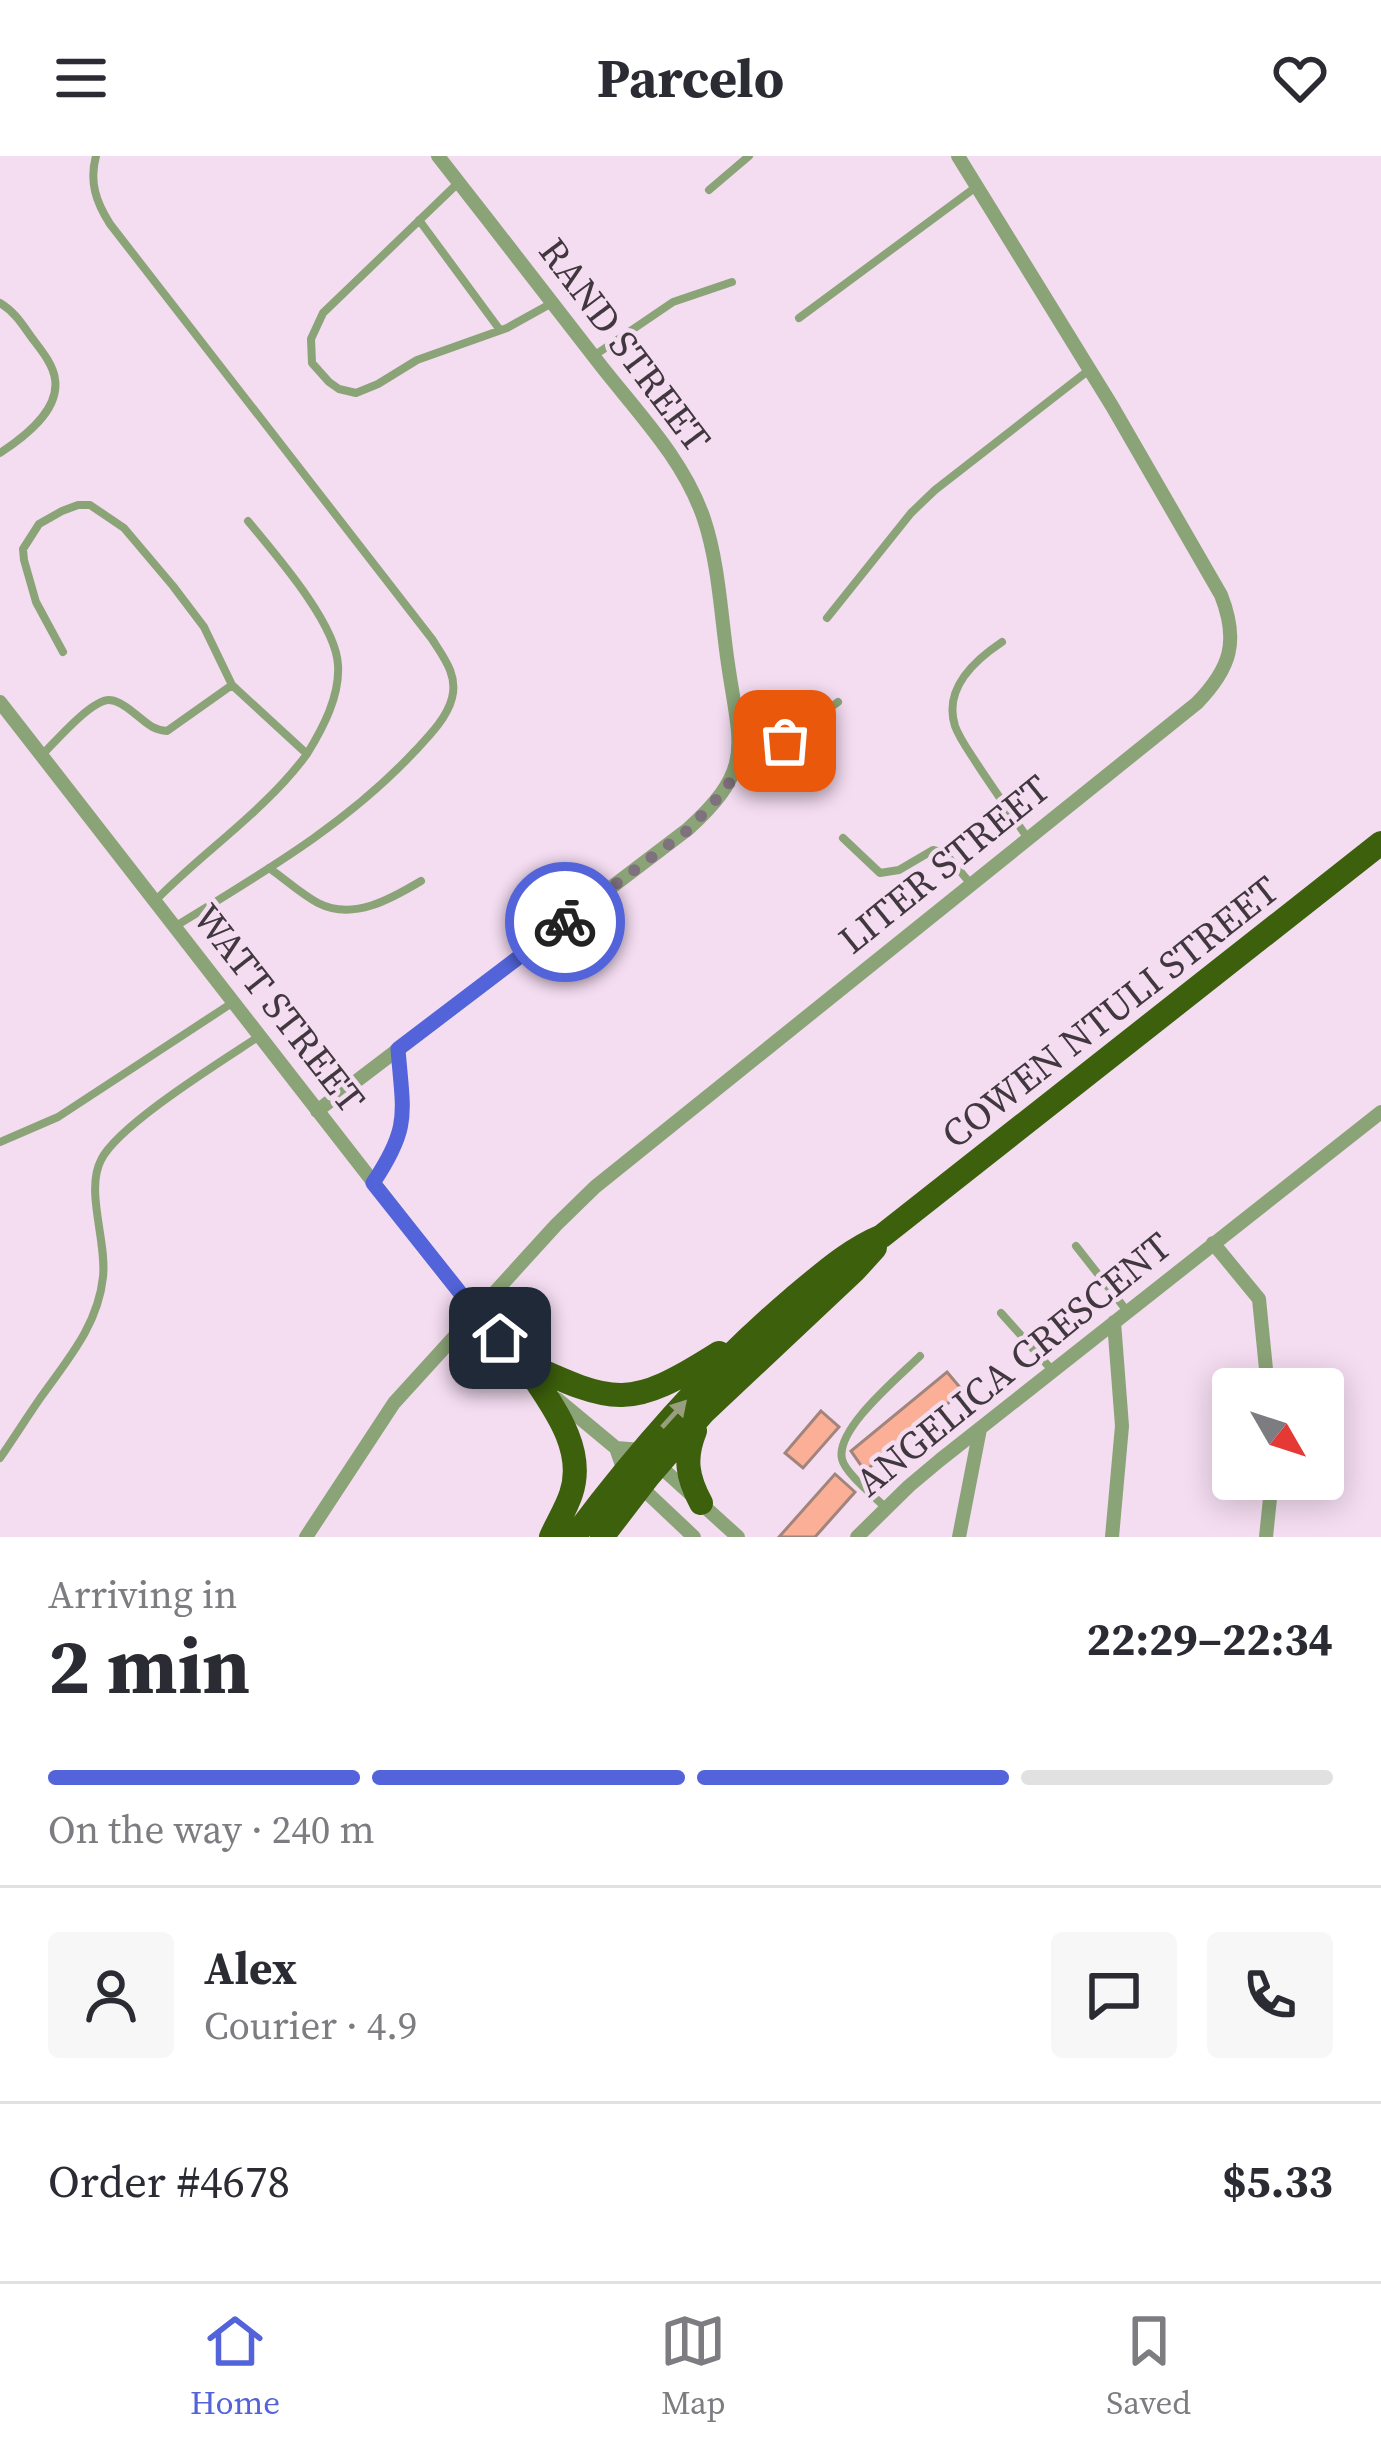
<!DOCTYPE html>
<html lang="en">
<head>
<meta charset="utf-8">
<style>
	body { margin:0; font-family:"Source Serif 4",serif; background:#f7f7f7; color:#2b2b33; height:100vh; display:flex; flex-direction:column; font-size:45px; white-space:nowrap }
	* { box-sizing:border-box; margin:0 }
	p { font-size:39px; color:#7c7c81 }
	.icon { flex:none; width:66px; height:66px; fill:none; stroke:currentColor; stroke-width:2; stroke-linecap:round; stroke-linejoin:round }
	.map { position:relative; height:1381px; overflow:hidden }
	.panel { display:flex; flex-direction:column; background:#fff; flex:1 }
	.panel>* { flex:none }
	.needle { width:78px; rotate:129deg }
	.controls { position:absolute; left:1212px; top:1212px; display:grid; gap:24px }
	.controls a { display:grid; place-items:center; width:132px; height:132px; border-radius:12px; background:#fff; box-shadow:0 6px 30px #0003; font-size:60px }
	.pin { position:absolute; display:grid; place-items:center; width:102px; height:102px; color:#fff; margin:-51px; border-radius:24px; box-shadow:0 6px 18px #0006 }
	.courier { position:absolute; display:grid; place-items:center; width:120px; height:120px; margin:-60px; border:9px solid #5364da; border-radius:50%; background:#fff; color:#222; box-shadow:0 3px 15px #0007 }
	.summary em { font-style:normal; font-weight:700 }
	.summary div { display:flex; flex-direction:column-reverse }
	.summary { display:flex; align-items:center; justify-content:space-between; height:204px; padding:0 48px }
	h1 { font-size:78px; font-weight:700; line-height:90px }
	.bar { display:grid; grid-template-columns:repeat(4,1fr); gap:18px 12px; align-content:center; height:144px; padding:0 48px }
	.bar i { height:15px; border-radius:9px; background:#e1e1e2 }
	.bar .on { background:#5364da }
	.bar p { grid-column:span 4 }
	.line { display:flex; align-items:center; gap:30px; padding:0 48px; border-top:3px solid #e1e1e2 }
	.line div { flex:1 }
	.round { display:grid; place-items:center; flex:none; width:126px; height:126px; border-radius:12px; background:#f7f7f7 }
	header { display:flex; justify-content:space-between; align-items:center; height:156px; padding:0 48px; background:#fff; font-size:54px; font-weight:700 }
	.dock { display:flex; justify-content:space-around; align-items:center; height:168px; border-top:3px solid #e1e1e2; background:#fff; font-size:33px; color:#7c7c81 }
	.dock a { display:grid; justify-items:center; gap:6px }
	.dock .on { color:#5364da }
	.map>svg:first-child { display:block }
</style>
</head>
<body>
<header><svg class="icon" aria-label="menu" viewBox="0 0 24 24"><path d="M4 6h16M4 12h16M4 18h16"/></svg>Parcelo<svg class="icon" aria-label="heart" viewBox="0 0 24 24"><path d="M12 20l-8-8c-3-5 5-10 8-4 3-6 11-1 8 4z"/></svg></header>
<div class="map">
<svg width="1381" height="1381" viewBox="0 0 1381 1381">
	<rect width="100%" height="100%" fill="#f4dcf1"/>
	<!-- building -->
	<path fill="#fbaf97" stroke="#a1857c" stroke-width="3" d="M947 1216 963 1235 865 1315 851 1295Z
		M821 1255 839 1271 803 1312 785 1297Z
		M835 1318 855 1336 815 1381H779Z"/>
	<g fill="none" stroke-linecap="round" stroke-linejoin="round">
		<!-- service -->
		<path stroke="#8ba477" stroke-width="8" d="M96 0C89 26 96 46 110 68L432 483C444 502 458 519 452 542 447 562 429 580 415 595 346 669 262 717 176 770
			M457 28 323 157 311 183 312 207 329 226 339 233 356 237 378 228 417 204 507 172 552 147
			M709 34 749 0
			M419 64 500 174
			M0 147C15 156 22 168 32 182 41 194 53 208 55 223 60 255 23 282 0 297
			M799 162 976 31
			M595 199 673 146 732 126
			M827 462 911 357 935 334 1089 214
			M1002 486C975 504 943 532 955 570 960 584 971 598 979 611 995 635 1011 658 1027 681
			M63 496 36 446 24 404 23 393 39 368 62 355 78 349H90L124 372 173 430 204 471 232 529 307 598C323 572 340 540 338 509 336 467 275 398 248 365
			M42 599C55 586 91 544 109 544 117 544 128 552 134 557 146 566 152 574 167 575L232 529
			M736 612 769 597 838 546
			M843 682 880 717 899 714 933 694 945 697 970 727
			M269 712C285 723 301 738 318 747 353 765 391 743 421 725
			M156 744C205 694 265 655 307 598
			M0 986 58 961 232 847
			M373 1027C411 971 404 959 398 894
			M1076 1090 1127 1155
			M1001 1157 1052 1214
			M0 1302C14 1282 27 1261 41 1241 68 1203 98 1169 103 1121 107 1085 85 1035 101 1004 118 969 222 905 258 881
			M886 1352C875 1341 845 1317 842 1303 835 1273 900 1220 920 1200"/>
		<!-- minor -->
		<path stroke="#8ba477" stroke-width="14" d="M0 546 433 1103 477 1158 526 1209
			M317 955 688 673C755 612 740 591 728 508 721 461 719 408 704 363 684 304 639 258 602 211 547 140 493 70 438 0
			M1213 1087 1259 1143 1268 1233
			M557 1243 616 1292 624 1315 694 1381
			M616 1292 642 1294 738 1381
			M306 1381 394 1247 556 1069 595 1031 1197 547C1231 512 1239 485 1221 439L1112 250 958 0
			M857 1381 909 1330 940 1304 1381 956
			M959 1381 980 1273
			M1112 1381 1122 1270 1114 1166
			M1266 1381 1272 1323"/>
		<!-- trunk -->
		<path stroke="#3c600b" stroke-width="24" d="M522 1206C616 1249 629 1254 719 1197
			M526 1210C550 1247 587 1291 571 1338 566 1353 557 1367 551 1381
			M695 1275C684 1302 687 1321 701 1347
			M574 1381C639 1294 709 1214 792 1143 820 1120 848 1094 882 1080L1381 687
			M602 1381 648 1321 704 1256 855 1114 875 1092"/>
	</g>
	<!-- one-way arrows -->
	<defs><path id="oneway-solid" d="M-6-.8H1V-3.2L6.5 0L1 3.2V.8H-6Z" transform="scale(3)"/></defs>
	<use fill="#989e7e" href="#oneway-solid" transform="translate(674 1258) rotate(-48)"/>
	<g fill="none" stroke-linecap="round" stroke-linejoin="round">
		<!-- done -->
		<path stroke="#7f717d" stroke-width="12" stroke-dasharray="0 21.6" d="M565 766 688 674 727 632 736 612 769 597 785 585"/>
		<!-- route -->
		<path stroke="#5364da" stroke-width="15" d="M500 1182 477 1158 373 1027C411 970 403 958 398 893L565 766"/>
	</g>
	<g text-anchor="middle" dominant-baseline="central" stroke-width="9" stroke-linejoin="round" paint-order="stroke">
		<!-- street labels -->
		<g font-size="39" fill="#40373f" stroke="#f4dcf1">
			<text transform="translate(625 189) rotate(53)">RAND STREET</text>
			<text transform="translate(944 708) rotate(-39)">LITER STREET</text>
			<text transform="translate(279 852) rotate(52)">WATT STREET</text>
			<text transform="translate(1110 856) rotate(-38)">COWEN NTULI STREET</text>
			<text transform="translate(1013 1208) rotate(-39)">ANGELICA CRESCENT</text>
		</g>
	</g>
</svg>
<div class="controls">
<a><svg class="needle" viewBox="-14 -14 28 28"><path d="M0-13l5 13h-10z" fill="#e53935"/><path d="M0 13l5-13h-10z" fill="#7c7c81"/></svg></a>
</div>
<div class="pin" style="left:785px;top:585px;background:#ea580c"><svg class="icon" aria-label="bag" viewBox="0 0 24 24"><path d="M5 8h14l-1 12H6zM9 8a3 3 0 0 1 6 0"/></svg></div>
<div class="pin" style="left:500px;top:1182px;background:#1f2937"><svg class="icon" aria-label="home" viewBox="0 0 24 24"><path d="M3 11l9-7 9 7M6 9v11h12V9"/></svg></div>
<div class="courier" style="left:565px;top:766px"><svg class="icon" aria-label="bike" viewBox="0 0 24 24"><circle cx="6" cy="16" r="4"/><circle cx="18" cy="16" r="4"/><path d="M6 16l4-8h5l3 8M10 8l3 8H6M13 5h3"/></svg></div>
</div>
<section class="panel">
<div class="summary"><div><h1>2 min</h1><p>Arriving in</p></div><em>22:29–22:34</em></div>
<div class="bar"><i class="on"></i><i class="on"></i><i class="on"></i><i></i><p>On the way · 240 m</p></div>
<div class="line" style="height:216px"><a class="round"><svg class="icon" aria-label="person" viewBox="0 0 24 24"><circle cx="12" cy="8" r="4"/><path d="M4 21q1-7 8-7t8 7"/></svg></a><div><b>Alex</b><p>Courier · 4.9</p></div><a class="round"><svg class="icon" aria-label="chat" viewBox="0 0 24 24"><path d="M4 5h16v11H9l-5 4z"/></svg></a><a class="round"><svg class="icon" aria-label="phone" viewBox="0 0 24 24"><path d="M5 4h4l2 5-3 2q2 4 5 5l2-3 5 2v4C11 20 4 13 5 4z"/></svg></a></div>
<div class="line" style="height:156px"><div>Order #4678</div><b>$5.33</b></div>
</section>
<nav class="dock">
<a class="on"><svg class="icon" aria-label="home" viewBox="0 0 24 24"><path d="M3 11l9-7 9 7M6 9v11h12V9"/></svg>Home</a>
<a><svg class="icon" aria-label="map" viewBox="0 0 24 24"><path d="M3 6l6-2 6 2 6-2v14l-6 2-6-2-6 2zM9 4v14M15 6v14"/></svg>Map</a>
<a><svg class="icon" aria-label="saved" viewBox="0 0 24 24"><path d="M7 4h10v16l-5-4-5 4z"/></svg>Saved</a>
</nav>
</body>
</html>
